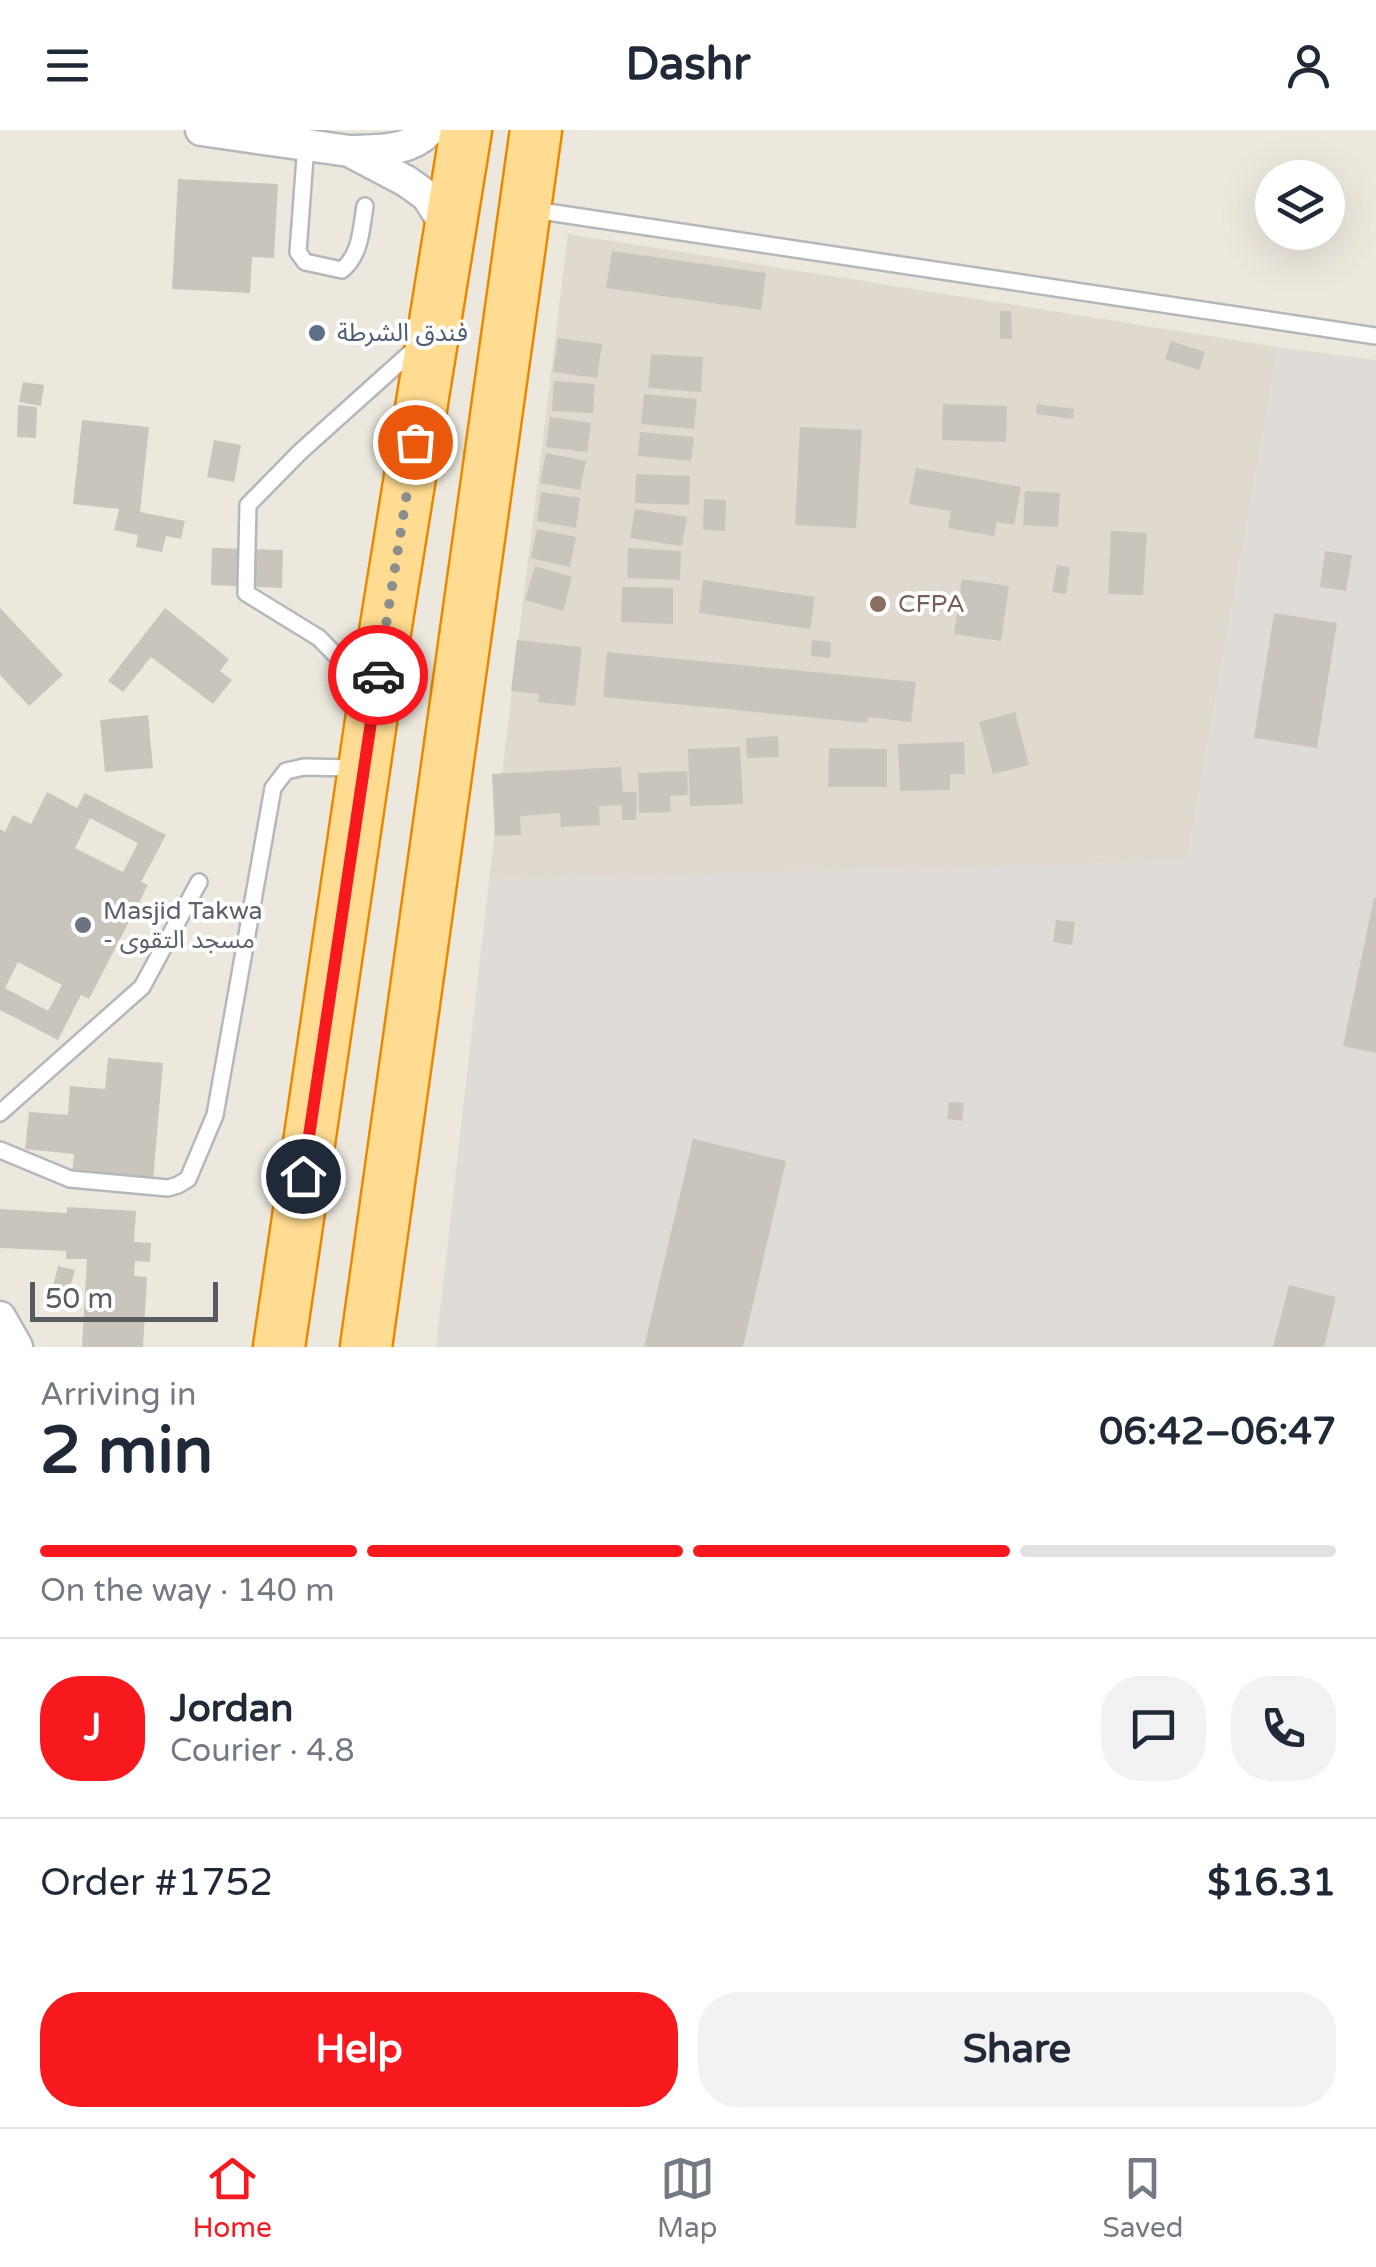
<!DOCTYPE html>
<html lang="en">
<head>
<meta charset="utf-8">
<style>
	body { margin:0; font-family:"Varela Round","Noto Sans Arabic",sans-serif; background:#f2f2f3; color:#1f2937; height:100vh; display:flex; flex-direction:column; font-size:38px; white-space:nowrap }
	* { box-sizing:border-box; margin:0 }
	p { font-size:32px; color:#747a83 }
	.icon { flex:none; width:55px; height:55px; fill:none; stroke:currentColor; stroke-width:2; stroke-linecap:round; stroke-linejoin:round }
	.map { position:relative; height:1217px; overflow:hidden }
	.side { display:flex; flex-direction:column; background:#fff; flex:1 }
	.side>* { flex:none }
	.tools { position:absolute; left:1255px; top:30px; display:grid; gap:20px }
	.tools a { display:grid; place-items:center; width:90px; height:90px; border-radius:50%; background:#fff; box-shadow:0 10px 40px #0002; font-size:50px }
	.scale { position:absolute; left:30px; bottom:25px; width:188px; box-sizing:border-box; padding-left:10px; border:5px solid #575d61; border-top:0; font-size:28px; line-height:35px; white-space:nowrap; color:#575d61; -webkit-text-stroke:8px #fff; paint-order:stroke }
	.pin { position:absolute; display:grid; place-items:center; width:85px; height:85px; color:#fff; margin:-42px; border:5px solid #fff; border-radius:50%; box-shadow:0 2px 10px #0007 }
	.courier { position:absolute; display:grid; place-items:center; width:100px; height:100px; margin:-50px; border:8px solid #f8191e; border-radius:50%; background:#fff; color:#222; box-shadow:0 2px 12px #0007 }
	.headline em { font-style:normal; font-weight:700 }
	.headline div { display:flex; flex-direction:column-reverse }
	.headline { display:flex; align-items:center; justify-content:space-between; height:170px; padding:0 40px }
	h1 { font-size:65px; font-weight:700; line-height:75px }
	.bar { display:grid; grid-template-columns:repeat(4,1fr); gap:15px 10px; align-content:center; height:120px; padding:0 40px }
	.bar i { height:12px; border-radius:8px; background:#e0e1e3 }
	.bar .on { background:#f8191e }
	.bar p { grid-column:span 4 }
	.line { display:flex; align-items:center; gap:25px; padding:0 40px; border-top:2px solid #e0e1e3 }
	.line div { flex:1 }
	.round { display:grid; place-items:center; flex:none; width:105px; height:105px; border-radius:40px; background:#f2f2f3 }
	.primary-button { display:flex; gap:20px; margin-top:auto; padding:20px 40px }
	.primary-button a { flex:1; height:115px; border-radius:40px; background:#f8191e; color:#fff; font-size:40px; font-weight:700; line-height:115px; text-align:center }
	.primary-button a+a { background:#f2f2f3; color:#1f2937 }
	header { display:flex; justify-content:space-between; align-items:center; height:130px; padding:0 40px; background:#fff; font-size:45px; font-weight:700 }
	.dock { display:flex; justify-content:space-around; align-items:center; height:140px; border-top:2px solid #e0e1e3; background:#fff; font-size:28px; color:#747a83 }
	.dock a { display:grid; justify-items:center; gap:5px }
	.dock .on { color:#f8191e }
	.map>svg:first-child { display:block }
</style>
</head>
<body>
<header><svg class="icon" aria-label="menu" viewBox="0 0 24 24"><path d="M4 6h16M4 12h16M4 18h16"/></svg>Dashr<svg class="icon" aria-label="person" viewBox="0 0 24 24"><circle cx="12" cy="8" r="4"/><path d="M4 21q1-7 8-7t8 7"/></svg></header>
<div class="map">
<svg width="1376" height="1217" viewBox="0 0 1376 1217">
	<rect width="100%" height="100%" fill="#ece8de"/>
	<!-- industrial -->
	<path fill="#dfdbd6" d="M1278 217 1376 230V1217H436L489 750 1187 731Z"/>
	<!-- education -->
	<path fill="#dfd9cf" d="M568 104 1278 217 1187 731 489 750Z"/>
	<!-- building -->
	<path fill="#c9c5bd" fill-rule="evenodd" d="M178 49 278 54 274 128 252 127 250 163 172 159Z
		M612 121 766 143 761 180 606 158Z
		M1000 181H1011L1012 209H1000Z
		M558 208 602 214 597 248 553 242Z
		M1171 211 1205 222 1199 240 1165 229Z
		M651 224 703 227 701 262 648 258Z
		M554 251 595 254 593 283 552 281Z
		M23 252 44 255 41 276 19 272Z
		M644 264 697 269 694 299 641 294Z
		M943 274 1007 276 1006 312 942 310Z
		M1037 274 1074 279 1073 289 1036 284Z
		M18 275 37 277 36 308 17 307Z
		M550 287 591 293 587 322 546 317Z
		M82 290 149 297 140 382 185 391 181 409 166 406 162 422 136 417 138 405 114 400 119 379 73 374Z
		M800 297 862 300 856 398 795 395Z
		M640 302 694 307 691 331 638 326Z
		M214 310 241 315 234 352 207 347Z
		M546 323 586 331 580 360 540 353Z
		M916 338 1021 357 1014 395 997 392 994 406 948 398 951 381 909 374Z
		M636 344 690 346 689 375 635 373Z
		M1025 361 1060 363 1058 397 1023 395Z
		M541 362 580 368 576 398 537 391Z
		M704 369 726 370 725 401 703 400Z
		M635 379 687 387 682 416 630 408Z
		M537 399 576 407 570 437 531 428Z
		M1111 401 1147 403 1143 465 1108 464Z
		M212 418 283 420 282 458 211 455Z
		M628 418 681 421 680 450 627 448Z
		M1325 421 1352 425 1346 461 1320 457Z
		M1057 435 1070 437 1066 464 1052 462Z
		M535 436 572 447 563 481 525 470Z
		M962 449 1009 456 1001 511 954 504Z
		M703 450 815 467 810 499 699 483Z
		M622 457 673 458V494L621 492Z
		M0 478 63 545 29 576 0 545Z
		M165 478 229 529 220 541 232 550 213 574 151 527 123 562 108 551Z
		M1274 483 1337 493 1317 618 1254 608Z
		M517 510 582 517 575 576 538 572 539 564 511 561Z
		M812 510 831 512 830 528 811 526Z
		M607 522 916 552 911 592 868 587 867 593 603 567Z
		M1015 582 1029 635 993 644 979 592Z
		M148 585 153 638 105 642 100 590Z
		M778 606 779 627 747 628 746 608Z
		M964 612 965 644H950V660L900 661 898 614Z
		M740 617 743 674 690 676 688 619Z
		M829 618 887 619V657H828Z
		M621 637 623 662H637L636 690H622V675L599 676 600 695 561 697 560 683 520 686 521 705 495 706 492 644Z
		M687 641 688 665 670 666 671 682 639 683 638 643Z
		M47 662 77 678 85 663 166 705 141 752 148 755 89 869 81 865 58 910 0 880V699L5 702 13 685 31 694ZM90 688 138 713 123 742 75 718ZM18 832 62 855 48 881 5 858Z
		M1374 768H1376V923L1343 916Z
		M1056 790 1075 792 1072 815 1053 812Z
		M108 928 163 933 153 1051 72 1044 74 1024 25 1019 29 982 68 985 70 956 105 959Z
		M949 972 964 973 962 991 947 989Z
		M693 1009 786 1031 743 1217H644Z
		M67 1077 136 1081 134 1112 151 1113 150 1132 135 1131 134 1146 147 1147 143 1217H82L87 1129H66V1121L0 1118V1079L67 1083Z
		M58 1136 75 1140 67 1168 51 1164Z
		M1289 1155 1336 1167 1324 1217H1273Z"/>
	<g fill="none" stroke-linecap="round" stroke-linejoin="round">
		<!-- service casing -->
		<g stroke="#b4b8bd" stroke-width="20">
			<path id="service" d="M306 14 298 122 305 132 342 140C361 124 361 100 365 76
				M534 80 1376 206
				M365 555 319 508 246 463 248 375 300 322 418 216
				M0 983 142 857 199 752
				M0 1020 70 1049 168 1058 178 1055 188 1049 215 985 273 658 286 641 304 637 355 638"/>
		</g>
		<!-- minor casing -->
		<g stroke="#b4b8bd" stroke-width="35">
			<path id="minor" d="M201 0 349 21 406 51 427 66 449 101
				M352 21C380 20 409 22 430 0
				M0 1187 17 1217"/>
		</g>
		<!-- trunk casing -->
		<g stroke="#ea8900" stroke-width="55">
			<path id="trunk" d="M279 1217 375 564 466 0
				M366 1217 536 0"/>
		</g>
		<!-- service -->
		<use href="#service" stroke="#fff" stroke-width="15"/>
		<!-- minor -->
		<use href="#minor" stroke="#fff" stroke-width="30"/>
		<!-- trunk -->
		<use href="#trunk" stroke="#ffdc91" stroke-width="50"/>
	</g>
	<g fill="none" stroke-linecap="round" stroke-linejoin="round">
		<!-- done -->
		<path stroke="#8b8e8d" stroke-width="10" stroke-dasharray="0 18" d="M378 545 415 312"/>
		<!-- route -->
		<path stroke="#f8191e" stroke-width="12" d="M303 1046 378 545"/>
	</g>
	<!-- markers -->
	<circle fill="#5c6f8a" stroke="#fff" stroke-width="4" cx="317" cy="203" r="10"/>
	<circle fill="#8d6e63" stroke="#fff" stroke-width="4" cx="878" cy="474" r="10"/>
	<circle fill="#6b7280" stroke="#fff" stroke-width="4" cx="83" cy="795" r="10"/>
	<g text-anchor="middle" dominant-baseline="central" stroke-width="8" stroke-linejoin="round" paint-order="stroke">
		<!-- service labels -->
		<g font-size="25" fill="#4e5e75" stroke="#fff" text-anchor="start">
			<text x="337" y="203">فندق الشرطة</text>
		</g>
		<!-- education labels -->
		<g font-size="25" fill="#785e54" stroke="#fff" text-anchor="start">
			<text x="898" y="474">CFPA</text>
		</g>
		<!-- worship labels -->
		<g font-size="25" fill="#5b616d" stroke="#fff" text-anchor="start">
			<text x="103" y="781">Masjid Takwa<tspan x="103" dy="29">- مسجد التقوى</tspan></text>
		</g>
	</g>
</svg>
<div class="tools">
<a><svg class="icon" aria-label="layers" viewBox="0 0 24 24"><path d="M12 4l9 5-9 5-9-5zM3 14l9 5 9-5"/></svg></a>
</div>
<div class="scale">50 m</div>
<div class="pin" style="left:415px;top:312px;background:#ea580c"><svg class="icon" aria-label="bag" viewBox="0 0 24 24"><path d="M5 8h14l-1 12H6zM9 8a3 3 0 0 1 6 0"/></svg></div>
<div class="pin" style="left:303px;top:1046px;background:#1f2937"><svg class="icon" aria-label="home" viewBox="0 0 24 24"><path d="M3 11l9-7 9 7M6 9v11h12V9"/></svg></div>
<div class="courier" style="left:378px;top:545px"><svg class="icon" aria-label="car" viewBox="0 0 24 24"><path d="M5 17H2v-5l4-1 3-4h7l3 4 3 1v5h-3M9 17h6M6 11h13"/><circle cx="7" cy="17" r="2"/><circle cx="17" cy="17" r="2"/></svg></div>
</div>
<section class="side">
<div class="headline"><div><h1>2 min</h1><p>Arriving in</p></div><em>06:42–06:47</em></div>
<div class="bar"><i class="on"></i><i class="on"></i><i class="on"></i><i></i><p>On the way · 140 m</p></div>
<div class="line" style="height:180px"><b class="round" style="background:#f8191e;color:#fff">J</b><div><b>Jordan</b><p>Courier · 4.8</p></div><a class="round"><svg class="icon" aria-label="chat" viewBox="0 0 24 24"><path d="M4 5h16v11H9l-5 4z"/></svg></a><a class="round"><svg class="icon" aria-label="phone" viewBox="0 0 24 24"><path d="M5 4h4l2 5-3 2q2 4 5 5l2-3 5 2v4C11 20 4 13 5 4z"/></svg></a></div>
<div class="line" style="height:130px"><div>Order #1752</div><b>$16.31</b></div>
<div class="primary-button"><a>Help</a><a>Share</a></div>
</section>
<nav class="dock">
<a class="on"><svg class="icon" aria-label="home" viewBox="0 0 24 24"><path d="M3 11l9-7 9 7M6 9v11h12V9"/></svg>Home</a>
<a><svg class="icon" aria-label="map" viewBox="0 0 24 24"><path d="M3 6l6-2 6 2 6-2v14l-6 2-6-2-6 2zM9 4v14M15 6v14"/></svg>Map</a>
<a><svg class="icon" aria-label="saved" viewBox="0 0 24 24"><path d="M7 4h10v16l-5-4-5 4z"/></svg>Saved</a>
</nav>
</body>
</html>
